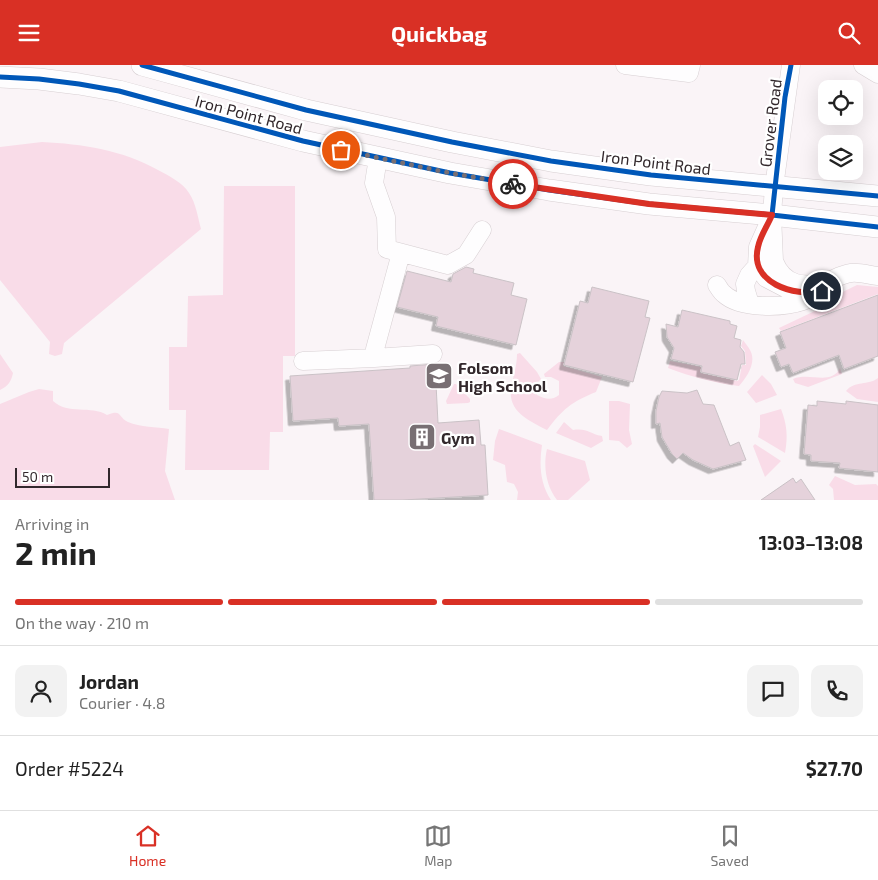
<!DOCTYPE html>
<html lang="en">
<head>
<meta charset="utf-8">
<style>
	body { margin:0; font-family:"Exo 2",sans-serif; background:#f2f2f2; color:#222; height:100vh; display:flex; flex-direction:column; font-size:19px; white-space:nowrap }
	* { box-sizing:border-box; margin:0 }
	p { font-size:16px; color:#767676 }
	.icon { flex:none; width:28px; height:28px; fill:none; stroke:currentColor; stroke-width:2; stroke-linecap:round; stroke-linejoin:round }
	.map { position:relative; height:435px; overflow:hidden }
	.details { display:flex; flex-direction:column; background:#fff; flex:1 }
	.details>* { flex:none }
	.tools { position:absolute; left:818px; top:15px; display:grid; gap:10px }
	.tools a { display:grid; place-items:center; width:45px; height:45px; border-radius:10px; background:#fff; box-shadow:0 5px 20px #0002; font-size:25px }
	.scale { position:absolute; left:15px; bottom:12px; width:95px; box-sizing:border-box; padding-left:5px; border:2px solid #32282c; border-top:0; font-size:14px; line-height:18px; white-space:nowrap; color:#32282c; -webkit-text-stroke:4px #fff; paint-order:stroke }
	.pin { position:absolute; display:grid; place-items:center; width:42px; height:42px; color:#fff; margin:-21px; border:2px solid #fff; border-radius:50%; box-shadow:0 1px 5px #0007 }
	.courier { position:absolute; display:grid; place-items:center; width:50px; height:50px; margin:-25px; border:4px solid #d93025; border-radius:50%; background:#fff; color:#222; box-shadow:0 1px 6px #0007 }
	.overview em { font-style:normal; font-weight:700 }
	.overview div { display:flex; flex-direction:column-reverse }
	.overview { display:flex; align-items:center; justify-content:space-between; height:85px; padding:0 15px }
	h1 { font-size:32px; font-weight:700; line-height:38px }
	.bar { display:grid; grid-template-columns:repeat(4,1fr); gap:8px 5px; align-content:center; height:60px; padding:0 15px }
	.bar i { height:6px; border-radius:4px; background:#e0e0e0 }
	.bar .on { background:#d93025 }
	.bar p { grid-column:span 4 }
	.line { display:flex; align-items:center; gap:12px; padding:0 15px; border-top:1px solid #e0e0e0 }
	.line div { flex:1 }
	.round { display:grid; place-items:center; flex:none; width:52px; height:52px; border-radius:10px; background:#f2f2f2 }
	header { display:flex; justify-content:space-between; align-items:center; height:65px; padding:0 15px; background:#d93025; color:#fff; font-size:22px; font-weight:700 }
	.dock { display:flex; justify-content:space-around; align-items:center; height:70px; border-top:1px solid #e0e0e0; background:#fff; font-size:14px; color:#767676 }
	.dock a { display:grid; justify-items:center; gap:2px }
	.dock .on { color:#d93025 }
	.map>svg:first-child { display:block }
</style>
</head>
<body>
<header><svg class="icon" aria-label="menu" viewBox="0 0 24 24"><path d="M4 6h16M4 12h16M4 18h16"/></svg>Quickbag<svg class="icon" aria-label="search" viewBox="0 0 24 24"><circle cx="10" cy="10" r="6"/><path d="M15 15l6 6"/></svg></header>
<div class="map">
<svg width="878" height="435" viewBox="0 0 878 435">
	<defs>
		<filter id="shadow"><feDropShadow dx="-4.5" dy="4.5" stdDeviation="0" flood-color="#0004"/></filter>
	</defs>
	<rect width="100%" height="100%" fill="#faf4f7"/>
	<!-- green -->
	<path fill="#f9dce8" d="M42 77C82 79 123 85 158 105 169 111 182 117 189 128 196 138 198 153 201 164L64 278 62 289 55 291 49 289 50 277 0 215V82Z
		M224 121H295V291H283V367H270L269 405H185L186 345H169V282H187L188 231 223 230Z
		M857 220 878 222V229L781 266 779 263 819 244 818 239Z
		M743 275C745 278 748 281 750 285 757 297 747 312 739 321 714 318 692 312 668 303L670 296 701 302 700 308 737 316 739 315 742 300H746L745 286 741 281Z
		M520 288 537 307 541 314 537 318V330C545 334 551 336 559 330V316L551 312H545L544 309 559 297H564L563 301 602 312 596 327C571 337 563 344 547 365 530 356 508 347 511 324 513 312 517 301 517 289Z
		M0 289 13 308C11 317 8 321 0 325Z
		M840 303 842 309 808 322 795 318 793 314C810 307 831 321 840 303Z
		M762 310 771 319 777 330 756 338 747 327Z
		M878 313V337L857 334 846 326C855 315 868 321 878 313Z
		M454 319H456L470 334V337L468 338 447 339 446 336Z
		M39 324 53 326V336C68 350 91 340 107 350 123 344 117 352 128 357 140 362 157 362 169 364L165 406 175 435H0V339L29 327Z
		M609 336H619L630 339 629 365 632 379 627 383 619 376 609 375Z
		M781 344C787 360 788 371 785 388L758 372 760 362V350Z
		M564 357 573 365C588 363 589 369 602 371L603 376 591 383 556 368Z
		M499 364 542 380C539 399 540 419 551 435H517L518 427 514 419 507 417 505 400 493 395 495 376Z
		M755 379 781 396 765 412 753 381Z
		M547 384 585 396 590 415 568 435H557C546 421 543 401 547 384Z
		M835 411 855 420 876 419 878 421V435H834L833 424 829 420Z"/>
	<!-- building -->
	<path fill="#e5d2db" stroke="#cac2c6" filter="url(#shadow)" d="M466 202 474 204 473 208 514 218 511 230 527 234 516 280 436 261 438 252 397 242 407 206 451 217 453 209Z
		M592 222 649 236 645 252 650 253 633 317 564 300 580 236 588 238Z
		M878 230V291L844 304 839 290 793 308 789 299 781 302 775 287 786 283 780 267Z
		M682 245 730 256V259L737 261 734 273 741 275 740 282 744 287 745 299H741L737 315 701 307 702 301 671 294 674 283 667 272 666 259 678 262Z
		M435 299 438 358 479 355 481 380H485L488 430 403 435H374L369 359 339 361 338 353 293 356 290 311 410 303V301Z
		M697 325 703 339 714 340 730 381 739 377 746 395 713 404 693 395 683 388 677 394 672 389 662 372 660 358 656 359V346L659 332 662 326 687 328Z
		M817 336 846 339V336L878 340V407L839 403 840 398 811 396V390L804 389 808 340 817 341Z
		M793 413 796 418 801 414 815 435H761Z"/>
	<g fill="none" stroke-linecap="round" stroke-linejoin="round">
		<!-- minor casing -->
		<g stroke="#d7cfd2" stroke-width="19">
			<path id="minor" d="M625 0 689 8 691 0
				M791 0 774 122 772 150 774 196C784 221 804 223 829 216 836 213 843 209 851 208 860 207 869 210 878 211
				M863 0 878 9
				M378 93 374 118 386 152 387 184 448 200 466 190 482 165
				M757 201 766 213 791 226
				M717 220C719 223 721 227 724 229 740 244 783 243 803 236 811 233 820 228 828 224
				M750 239 746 226 745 219 749 210 757 201 758 182 771 153
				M374 293 375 284 401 188
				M303 296 374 293 433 289"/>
		</g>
		<!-- major casing -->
		<g stroke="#d7cfd2" stroke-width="22">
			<path id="major" d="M142 0 306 45 452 77 551 96 651 110 878 131
				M0 12 39 14 79 19 119 26 303 76 450 108 549 125 649 139 772 150 878 162"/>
		</g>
		<!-- minor -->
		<use href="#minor" stroke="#fefdfe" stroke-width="18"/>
		<!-- major -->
		<use href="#major" stroke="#fefdfe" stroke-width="21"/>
		<!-- cycleway casing -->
		<g stroke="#fff" stroke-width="8">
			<path id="cycleway" d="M142 0 306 45 452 77 551 96 651 110 878 131
				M0 12 39 14 79 19 119 26 303 76 450 108 549 125 649 139 772 150 878 162
				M772 150 785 32 791 0"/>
		</g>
		<!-- cycleway -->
		<use href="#cycleway" stroke="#0057b8" stroke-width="5"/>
	</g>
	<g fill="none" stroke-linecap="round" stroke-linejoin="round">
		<!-- done -->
		<path stroke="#786f73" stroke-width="5" stroke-dasharray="0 9" d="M341 85 450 108 513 119"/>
		<!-- route -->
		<path stroke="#d93025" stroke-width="6" d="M513 119 649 139 772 150C768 160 760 171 758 182 749 218 794 232 822 226"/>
	</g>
	<!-- icons -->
	<defs>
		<g id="school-square" transform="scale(1.4375)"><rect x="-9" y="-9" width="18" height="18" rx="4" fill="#786f73" stroke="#fff"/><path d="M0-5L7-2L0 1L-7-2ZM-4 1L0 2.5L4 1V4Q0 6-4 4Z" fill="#fff"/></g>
		<g id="building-square" transform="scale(1.4375)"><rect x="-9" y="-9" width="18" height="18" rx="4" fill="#786f73" stroke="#fff"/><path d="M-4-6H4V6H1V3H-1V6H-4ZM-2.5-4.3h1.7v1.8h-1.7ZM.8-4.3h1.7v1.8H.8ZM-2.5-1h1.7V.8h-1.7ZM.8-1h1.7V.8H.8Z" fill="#fff"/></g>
	</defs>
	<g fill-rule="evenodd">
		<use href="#school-square" x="439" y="311"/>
		<use href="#building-square" x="422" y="372"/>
	</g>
	<g text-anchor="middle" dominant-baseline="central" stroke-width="4.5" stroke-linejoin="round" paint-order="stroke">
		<!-- street labels -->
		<g font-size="16" fill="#32282c" stroke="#fff">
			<text transform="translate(249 49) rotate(15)">Iron Point Road</text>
			<text transform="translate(770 58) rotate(-83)">Grover Road</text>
			<text transform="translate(656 97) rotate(7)">Iron Point Road</text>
		</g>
		<!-- poi labels -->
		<g font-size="16" font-weight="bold" fill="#32282c" stroke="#fff" text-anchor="start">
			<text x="458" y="302">Folsom<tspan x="458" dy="18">High School</tspan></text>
			<text x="441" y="372">Gym</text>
		</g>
	</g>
</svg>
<div class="tools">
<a><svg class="icon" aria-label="locate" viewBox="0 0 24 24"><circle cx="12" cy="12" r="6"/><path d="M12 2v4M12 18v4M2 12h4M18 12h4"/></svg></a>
<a><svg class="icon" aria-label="layers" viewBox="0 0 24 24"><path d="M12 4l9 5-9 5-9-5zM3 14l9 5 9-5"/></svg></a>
</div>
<div class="scale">50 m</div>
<div class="pin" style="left:341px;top:85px;background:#ea580c"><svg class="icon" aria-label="bag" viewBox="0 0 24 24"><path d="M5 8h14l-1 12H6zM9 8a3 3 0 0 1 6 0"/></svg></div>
<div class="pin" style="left:822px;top:226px;background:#1f2937"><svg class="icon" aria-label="home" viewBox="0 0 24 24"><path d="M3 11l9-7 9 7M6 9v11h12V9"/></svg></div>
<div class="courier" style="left:513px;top:119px"><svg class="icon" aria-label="bike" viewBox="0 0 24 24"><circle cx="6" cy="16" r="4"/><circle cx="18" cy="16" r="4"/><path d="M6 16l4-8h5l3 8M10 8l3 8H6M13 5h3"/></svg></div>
</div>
<section class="details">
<div class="overview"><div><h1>2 min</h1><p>Arriving in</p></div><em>13:03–13:08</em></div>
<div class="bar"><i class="on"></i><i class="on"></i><i class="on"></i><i></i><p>On the way · 210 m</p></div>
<div class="line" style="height:90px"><a class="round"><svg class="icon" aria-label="person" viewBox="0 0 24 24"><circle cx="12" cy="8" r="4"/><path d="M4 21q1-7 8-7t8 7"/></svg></a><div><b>Jordan</b><p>Courier · 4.8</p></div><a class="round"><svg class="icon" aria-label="chat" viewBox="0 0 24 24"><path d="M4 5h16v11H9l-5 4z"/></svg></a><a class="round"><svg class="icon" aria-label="phone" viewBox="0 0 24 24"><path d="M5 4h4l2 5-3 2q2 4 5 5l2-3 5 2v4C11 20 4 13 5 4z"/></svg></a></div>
<div class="line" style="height:65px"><div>Order #5224</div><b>$27.70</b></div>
</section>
<nav class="dock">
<a class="on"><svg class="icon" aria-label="home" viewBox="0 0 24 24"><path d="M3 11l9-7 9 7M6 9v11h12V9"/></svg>Home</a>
<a><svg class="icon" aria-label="map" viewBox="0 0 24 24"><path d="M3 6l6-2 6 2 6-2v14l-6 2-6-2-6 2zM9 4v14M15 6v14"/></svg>Map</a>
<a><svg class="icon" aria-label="saved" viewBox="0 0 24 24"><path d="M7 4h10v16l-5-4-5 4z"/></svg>Saved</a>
</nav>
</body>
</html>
